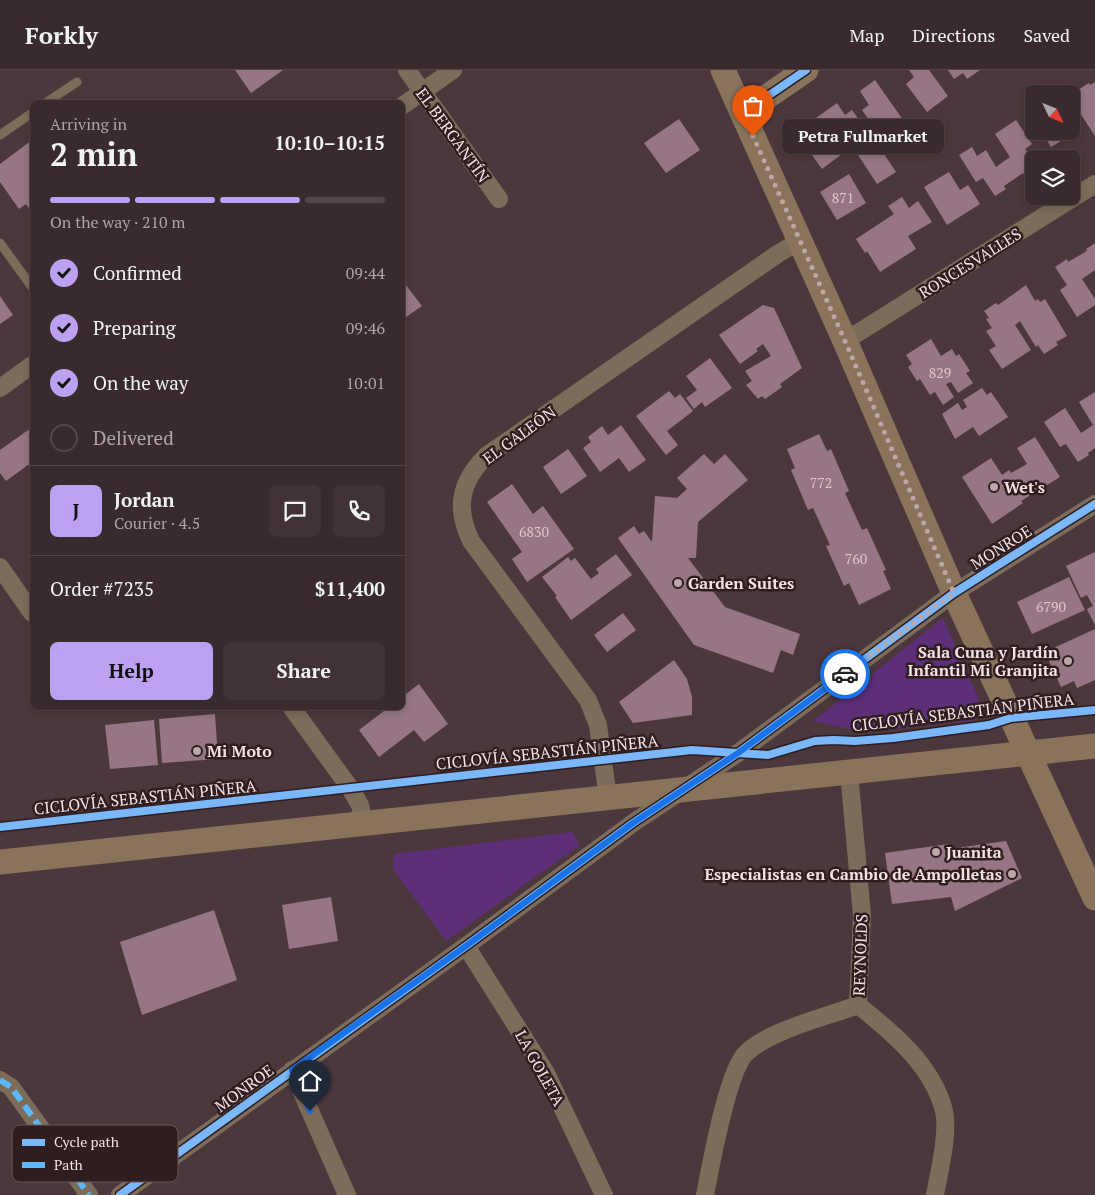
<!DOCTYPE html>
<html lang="en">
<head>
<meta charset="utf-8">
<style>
	body { margin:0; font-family:"PT Serif",serif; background:#403235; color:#f1f3f6; height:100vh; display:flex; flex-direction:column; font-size:19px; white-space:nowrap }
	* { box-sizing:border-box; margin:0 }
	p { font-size:16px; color:#aba7aa }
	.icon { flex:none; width:28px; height:28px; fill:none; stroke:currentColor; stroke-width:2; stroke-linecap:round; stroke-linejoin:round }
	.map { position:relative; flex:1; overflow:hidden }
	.side { position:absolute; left:30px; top:30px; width:375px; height:610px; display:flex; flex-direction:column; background:#392a2d; border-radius:8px; box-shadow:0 2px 8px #0003,0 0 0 1px #534649 }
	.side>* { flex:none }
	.needle { width:32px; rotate:133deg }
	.fabs { position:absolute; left:1025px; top:15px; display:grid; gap:10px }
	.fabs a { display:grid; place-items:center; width:55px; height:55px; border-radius:8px; background:#392a2d; box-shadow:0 2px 8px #0003,0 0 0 1px #534649; font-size:25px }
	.pin { position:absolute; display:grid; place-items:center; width:42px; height:42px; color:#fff; margin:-51px -21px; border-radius:50% 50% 50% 0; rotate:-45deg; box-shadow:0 0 5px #0007 }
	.pin .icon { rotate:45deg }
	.courier { position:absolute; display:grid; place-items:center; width:50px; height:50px; margin:-25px; border:4px solid #1a73e8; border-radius:50%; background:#fff; color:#222; box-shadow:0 1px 6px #0007 }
	.bubble { position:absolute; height:35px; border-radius:8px; background:#392a2d; box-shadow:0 2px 8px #0003,0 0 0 1px #534649; font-size:16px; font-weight:700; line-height:35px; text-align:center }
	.headline em { font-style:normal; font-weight:700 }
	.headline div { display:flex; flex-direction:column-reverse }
	.headline { display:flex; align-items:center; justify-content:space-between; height:85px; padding:0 20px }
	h1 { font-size:32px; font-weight:700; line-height:38px }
	.bar { display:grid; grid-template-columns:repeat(4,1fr); gap:8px 5px; align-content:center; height:60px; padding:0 20px }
	.bar i { height:6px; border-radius:4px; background:#534649 }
	.bar .selected { background:#bca0f2 }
	.bar p { grid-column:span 4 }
	.line { display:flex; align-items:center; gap:12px; padding:0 20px; border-top:1px solid #534649 }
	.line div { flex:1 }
	.round { display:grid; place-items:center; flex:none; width:52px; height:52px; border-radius:8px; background:#403235 }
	ol { padding:0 20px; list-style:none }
	li { display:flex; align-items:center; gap:15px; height:55px }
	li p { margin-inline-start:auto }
	li .icon { padding:5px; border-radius:50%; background:#bca0f2; color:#111; stroke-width:4 }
	li:last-child { color:#aba7aa }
	li i { width:28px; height:28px; border:2px solid #534649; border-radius:50% }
	.button { display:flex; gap:10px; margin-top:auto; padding:10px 20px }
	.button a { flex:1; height:58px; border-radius:8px; background:#bca0f2; color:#111; font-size:20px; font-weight:700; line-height:58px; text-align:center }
	.button a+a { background:#403235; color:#f1f3f6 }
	header { display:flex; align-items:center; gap:30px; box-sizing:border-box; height:70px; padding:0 25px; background:#392a2d; border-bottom:1px solid #534649 }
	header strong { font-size:24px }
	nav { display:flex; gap:28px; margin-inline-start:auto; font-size:18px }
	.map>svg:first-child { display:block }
</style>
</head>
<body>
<header>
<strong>Forkly</strong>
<nav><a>Map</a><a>Directions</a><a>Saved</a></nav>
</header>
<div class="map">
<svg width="1095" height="1125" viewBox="0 0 1095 1125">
	<rect width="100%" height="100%" fill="#4c383c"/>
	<!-- green -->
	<path fill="#5e2f79" d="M943 548 981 634 976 650 865 662 813 651Z
		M572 762 580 775 446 871 393 799 394 784Z"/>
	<!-- building -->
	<path fill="#967684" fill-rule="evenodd" d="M235 0H283L251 23Z
		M909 0H929L948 26 927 42 906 14 914 7Z
		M948 0H980L967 9 963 3 954 9Z
		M875 10 908 57 885 73 862 40 869 35 860 21Z
		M1095 12V66L1071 29V24L1089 13 1090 15Z
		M837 33 845 45 852 40 871 67 852 80 850 78 822 99 804 74 807 72 798 61ZM832 63 836 69 829 74 825 68Z
		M679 49 700 80 666 103 644 73Z
		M1016 50 1032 74 1025 79 1034 92V100L1025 106 1023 103 1004 116 1006 119 995 126 983 108 976 112 959 85 972 77 977 86 986 80 996 97 1010 87 995 64Z
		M1071 59 1074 63 1051 77 1041 61H1071Z
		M32 70V143L26 134 19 139 0 112V94Z
		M876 72 896 102 877 114 858 85Z
		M949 102 960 120 968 115 980 134 947 155 924 117Z
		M849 104 866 133 837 150 820 122Z
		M902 127 909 138 918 131 932 152 908 166 916 179 880 202 867 181 865 183 856 169 894 144 888 136Z
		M1095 173V200L1082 209 1095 229V235L1077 247 1060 220 1067 215 1055 197 1067 189 1068 192 1087 181 1086 179Z
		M402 210 422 236 402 250Z
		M1026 215 1035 231 1038 229 1040 232 1045 229 1067 266 1056 272 1058 275 1044 284 1038 275 1036 277 1020 251 1015 255 1031 280 1002 299 989 280 996 276 986 261 992 258 986 249 989 248 984 241 996 233 998 235Z
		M0 226 13 245 0 254Z
		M763 235 774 238 802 298 780 314 782 317 765 329 762 326 758 329 746 315 752 311 745 301 771 286 763 274 756 279 758 281 740 294 719 265Z
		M931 269 941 286 952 279 956 286 959 284 970 301 966 303 973 313 958 323 951 312 946 314 954 327 943 335 935 322 930 325 920 309 917 311 908 297 912 294 906 285Z
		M710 288 732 318 705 337 702 332 694 339 686 328 697 320 686 306Z
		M982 318 987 325 991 322 1008 347 979 366 973 357 955 369 942 344 958 333 962 340 967 337 963 330Z
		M669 321 675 328 680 324 693 341 667 361 678 375 666 385 636 346Z
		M1095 322V378L1088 383 1089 385 1078 392 1066 374 1060 377 1044 352 1065 338 1081 363 1093 355 1079 332Z
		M621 355 646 390 629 402 619 388 600 402 583 378 591 372 588 367 602 356 608 365Z
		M31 358 32 360V400L28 395 6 411 0 403V380Z
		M819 364 827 381 831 379 849 421 845 423 862 460 867 458 886 500 883 501 891 519 859 535 849 513 844 516 826 476 830 475 813 438 808 440 791 400 795 398 787 379Z
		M1035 367 1060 407 1021 431 1023 433 992 454 962 407 991 388 1002 405 1009 400 1011 403 1027 394 1017 378Z
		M568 379 587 406 561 424 543 397Z
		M704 384 714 394 725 384 748 410 698 452 696 488H688L725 537 800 564 793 585 781 580 773 603 694 575 618 468 634 456 639 464 644 461 652 472 655 426 677 428 687 419 677 408Z
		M512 414 533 444 543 436 574 479 527 512 512 489 522 482 487 432Z
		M1095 482V555L1087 539 1093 536 1087 525 1081 528 1066 496Z
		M616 484 632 505 571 550 555 527 557 526 542 507 568 487 571 491 575 488 591 509 599 503 596 499Z
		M1069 507 1085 540 1032 564 1017 532Z
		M623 543 636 560 607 582 594 565Z
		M1095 559V610L1077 618 1074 611 1061 617 1045 582Z
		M674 590 687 609 692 627V645L633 653 619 632Z
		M419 614 448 654 424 672 414 660 379 687 359 660 388 638H402V627Z
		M215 644 218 689 162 693 159 649Z
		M154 650 158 695 110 699 105 655Z
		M1006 771 1022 808 955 841 951 827 892 834 885 783 948 774 949 779Z
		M331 827 338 871 289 879 282 835Z
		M214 840 237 910 142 945 120 872Z"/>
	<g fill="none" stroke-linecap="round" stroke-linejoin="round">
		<!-- lane -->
		<path stroke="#7d6c5a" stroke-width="9" d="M47 32 77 12
			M0 65 32 43
			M0 173 32 217"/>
		<!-- street -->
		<path stroke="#7d6c5a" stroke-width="18" d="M407 0 499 129
			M402 36 453 0
			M845 271 1095 114
			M0 318 32 295
			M0 497 32 543
			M292 638 350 718 360 735 364 753
			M849 702 862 845 858 935
			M608 728 598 655 588 630 471 471C455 438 460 412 486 386L779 183 800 171
			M466 876 546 1003 604 1125
			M858 935C893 963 933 996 944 1041 949 1062 939 1103 935 1125
			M292 1000 347 1125
			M0 1010 11 1017 89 1125
			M120 1125 466 876 633 753 738 683 954 523 1095 434
			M705 1125C711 1095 727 1002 746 983 770 960 826 947 858 935"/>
		<!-- secondary -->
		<path stroke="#89745b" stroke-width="25" d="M723 0 845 271 954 523 1095 828
			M743 43 806 0
			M0 792 1095 676"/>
		<!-- quiet -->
		<path stroke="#5cb8fa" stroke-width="6" stroke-dasharray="12 6" stroke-linecap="butt" d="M0 1010 11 1017 89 1125"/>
		<!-- cycleway casing -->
		<g stroke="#2e1e20" stroke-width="11">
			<path id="cycleway" d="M743 43 806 0
				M0 757 692 680 768 685 815 671 834 670 855 671 893 668 989 655 1011 648 1095 640
				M120 1125 466 876 633 753 738 683 954 523 1095 434"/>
		</g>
		<!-- cycleway -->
		<use href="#cycleway" stroke="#7ab7fb" stroke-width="8"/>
	</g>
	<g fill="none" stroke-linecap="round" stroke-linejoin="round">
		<!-- done -->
		<path stroke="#bca6a9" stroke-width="5" stroke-dasharray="0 9" d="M753 66 845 271 954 523 845 604"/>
		<!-- route -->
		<path stroke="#1a73e8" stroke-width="6" d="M310 1041 292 1000 466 876 633 753 738 683 845 604"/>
	</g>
	<!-- markers -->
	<g fill="#bca6a9" stroke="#2e1e20" stroke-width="2">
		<circle cx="994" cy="417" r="5"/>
		<circle cx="678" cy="513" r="5"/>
		<circle cx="1068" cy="591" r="5"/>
		<circle cx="197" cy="681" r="5"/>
		<circle cx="936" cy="782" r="5"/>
		<circle cx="1012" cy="804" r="5"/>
	</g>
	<g text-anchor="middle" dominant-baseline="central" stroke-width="5" stroke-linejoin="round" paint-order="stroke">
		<!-- number labels -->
		<g font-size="14" fill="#e0c6cb">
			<text x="843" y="127">871</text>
			<text x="940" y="302">829</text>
			<text x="821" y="412">772</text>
			<text x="534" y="461">6830</text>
			<text x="856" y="488">760</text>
			<text x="1051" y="536">6790</text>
		</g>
		<!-- street labels -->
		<g font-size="16" fill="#f8e1e3" stroke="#2e1e20">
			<text transform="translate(453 65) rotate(54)">EL BERGANTÍN</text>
			<text transform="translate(970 193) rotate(-32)">RONCESVALLES</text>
			<text transform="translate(519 365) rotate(-36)">EL GALEÓN</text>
			<text transform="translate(1001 477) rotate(-32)">MONROE</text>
			<text transform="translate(963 642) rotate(-7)">CICLOVÍA SEBASTIÁN PIÑERA</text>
			<text transform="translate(547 682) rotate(-6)">CICLOVÍA SEBASTIÁN PIÑERA</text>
			<text transform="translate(145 727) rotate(-6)">CICLOVÍA SEBASTIÁN PIÑERA</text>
			<text transform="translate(860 885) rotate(-88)">REYNOLDS</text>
			<text transform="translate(540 998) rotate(61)">LA GOLETA</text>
			<text transform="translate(244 1018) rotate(-36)">MONROE</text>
		</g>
		<!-- poi labels -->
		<g font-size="16" font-weight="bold" fill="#f8e1e3" stroke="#2e1e20" text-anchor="start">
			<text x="1004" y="417">Wet's</text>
			<text x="688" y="513">Garden Suites</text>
			<text x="1058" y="582" text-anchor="end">Sala Cuna y Jardín<tspan x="1058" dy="18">Infantil Mi Granjita</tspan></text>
			<text x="207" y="681">Mi Moto</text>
			<text x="946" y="782">Juanita</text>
			<text x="1002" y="804" text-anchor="end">Especialistas en Cambio de Ampolletas</text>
		</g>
	</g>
	<!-- legend -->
	<rect x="12" y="1055" width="166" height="57" rx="8" fill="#2e1e20" stroke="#6b585a" stroke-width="1"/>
	<rect x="22" y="1069" width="23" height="7" fill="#7ab7fb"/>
	<rect x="22" y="1092" width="23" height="6" fill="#5cb8fa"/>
	<g font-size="14" fill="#f8e1e3">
		<text x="54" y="1077">Cycle path</text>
		<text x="54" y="1100">Path</text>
	</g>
</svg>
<div class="fabs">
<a><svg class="needle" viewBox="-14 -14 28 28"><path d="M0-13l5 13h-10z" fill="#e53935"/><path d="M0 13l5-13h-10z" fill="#aba7aa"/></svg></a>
<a><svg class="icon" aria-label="layers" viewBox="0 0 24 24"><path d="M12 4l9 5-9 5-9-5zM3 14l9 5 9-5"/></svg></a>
</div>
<div class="pin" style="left:753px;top:66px;background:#ea580c"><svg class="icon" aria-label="bag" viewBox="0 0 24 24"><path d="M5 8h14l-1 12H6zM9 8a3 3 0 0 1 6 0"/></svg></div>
<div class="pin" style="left:310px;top:1041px;background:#1f2937"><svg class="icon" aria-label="home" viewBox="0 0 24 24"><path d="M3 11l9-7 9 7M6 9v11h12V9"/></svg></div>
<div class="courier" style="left:845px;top:604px"><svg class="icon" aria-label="car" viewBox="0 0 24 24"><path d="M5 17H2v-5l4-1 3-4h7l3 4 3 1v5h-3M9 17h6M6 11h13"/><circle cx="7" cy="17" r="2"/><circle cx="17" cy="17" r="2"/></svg></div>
<div class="bubble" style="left:782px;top:49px;width:162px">Petra Fullmarket</div>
<section class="side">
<div class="headline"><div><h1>2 min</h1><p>Arriving in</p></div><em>10:10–10:15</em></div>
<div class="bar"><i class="selected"></i><i class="selected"></i><i class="selected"></i><i></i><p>On the way · 210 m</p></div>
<ol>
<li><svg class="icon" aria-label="check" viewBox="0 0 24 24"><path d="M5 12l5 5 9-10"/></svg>Confirmed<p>09:44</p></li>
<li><svg class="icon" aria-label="check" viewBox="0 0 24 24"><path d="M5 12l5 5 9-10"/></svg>Preparing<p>09:46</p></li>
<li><svg class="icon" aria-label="check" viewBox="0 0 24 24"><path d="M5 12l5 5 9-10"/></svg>On the way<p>10:01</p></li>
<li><i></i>Delivered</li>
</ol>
<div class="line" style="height:90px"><b class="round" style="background:#bca0f2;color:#111">J</b><div><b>Jordan</b><p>Courier · 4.5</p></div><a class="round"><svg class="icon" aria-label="chat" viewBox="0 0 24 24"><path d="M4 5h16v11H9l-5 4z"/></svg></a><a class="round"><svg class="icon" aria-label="phone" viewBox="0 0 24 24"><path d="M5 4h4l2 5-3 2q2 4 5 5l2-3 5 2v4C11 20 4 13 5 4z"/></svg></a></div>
<div class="line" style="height:65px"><div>Order #7235</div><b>$11,400</b></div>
<div class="button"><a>Help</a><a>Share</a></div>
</section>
</div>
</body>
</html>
